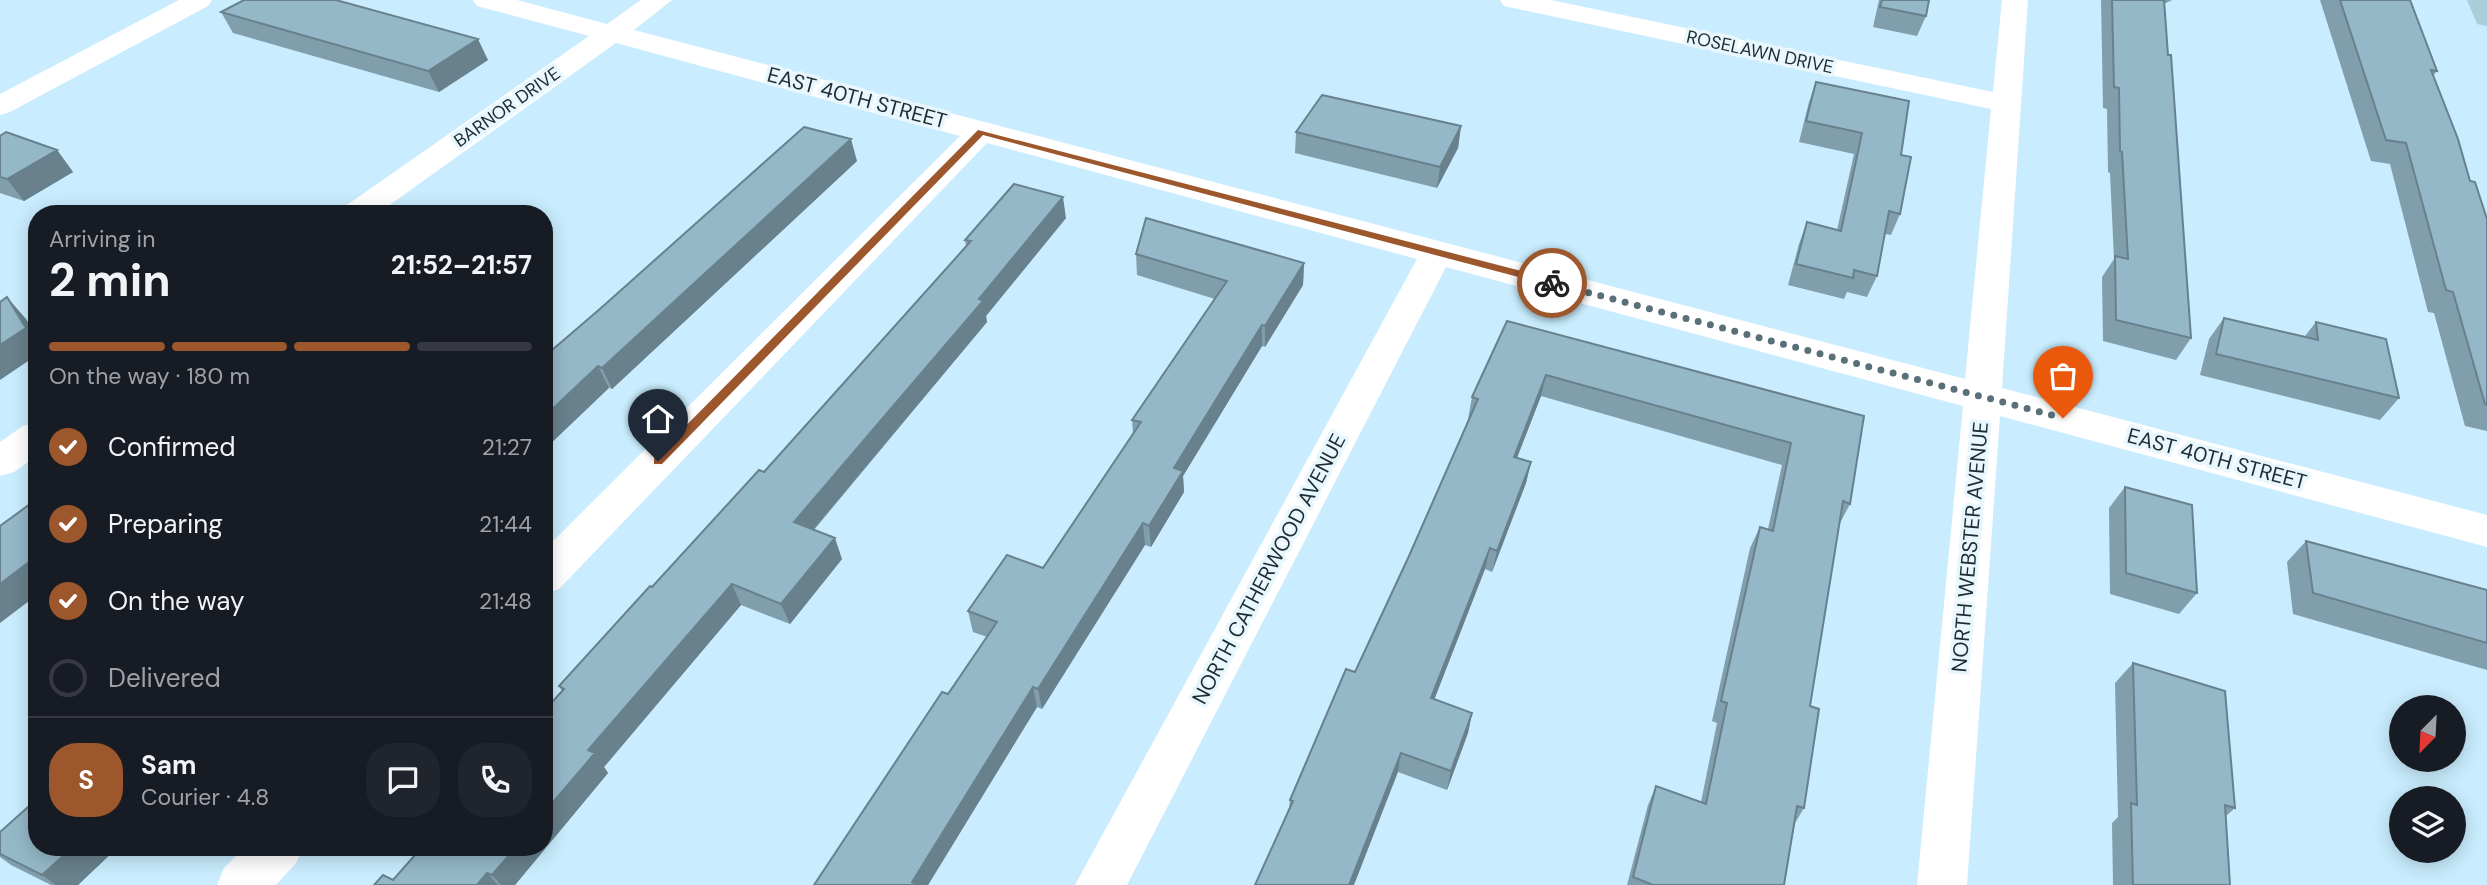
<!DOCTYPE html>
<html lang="en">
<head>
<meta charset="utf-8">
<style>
	body { margin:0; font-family:"DM Sans",sans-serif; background:#20242c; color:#f1f3f6; height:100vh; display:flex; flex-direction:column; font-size:26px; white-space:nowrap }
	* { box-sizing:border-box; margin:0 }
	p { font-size:23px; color:#9ea1a6 }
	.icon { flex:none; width:38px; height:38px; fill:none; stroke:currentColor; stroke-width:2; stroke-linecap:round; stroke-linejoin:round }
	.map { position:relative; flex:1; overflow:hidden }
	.sheet { position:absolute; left:28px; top:205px; width:525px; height:651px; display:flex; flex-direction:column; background:#171b24; border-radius:28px; box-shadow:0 4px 18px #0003 }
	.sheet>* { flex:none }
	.needle { width:46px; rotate:204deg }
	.controls { position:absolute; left:2389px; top:695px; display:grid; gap:14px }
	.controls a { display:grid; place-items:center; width:77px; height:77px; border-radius:50%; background:#171b24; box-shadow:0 4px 18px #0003; font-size:35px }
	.pin { position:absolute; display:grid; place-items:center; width:60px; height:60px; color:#fff; margin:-72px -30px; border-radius:50% 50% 50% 0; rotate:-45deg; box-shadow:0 0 7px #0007 }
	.pin .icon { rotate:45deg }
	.courier { position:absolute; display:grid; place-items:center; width:70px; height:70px; margin:-35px; border:5px solid #9d572d; border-radius:50%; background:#fff; color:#222; box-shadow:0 2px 9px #0007 }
	.headline em { font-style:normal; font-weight:700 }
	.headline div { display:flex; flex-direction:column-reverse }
	.headline { display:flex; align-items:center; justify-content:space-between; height:119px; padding:0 21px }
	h1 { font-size:46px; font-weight:700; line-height:52px }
	.bar { display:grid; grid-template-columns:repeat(4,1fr); gap:10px 7px; align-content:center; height:84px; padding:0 21px }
	.bar i { height:9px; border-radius:5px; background:#363941 }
	.bar .on { background:#9d572d }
	.bar p { grid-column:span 4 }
	.line { display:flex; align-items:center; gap:18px; padding:0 21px; border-top:2px solid #363941 }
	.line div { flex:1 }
	.round { display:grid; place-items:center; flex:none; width:74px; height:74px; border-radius:28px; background:#20242c }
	ol { padding:0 21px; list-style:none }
	li { display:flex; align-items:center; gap:21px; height:77px }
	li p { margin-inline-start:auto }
	li .icon { padding:7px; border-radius:50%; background:#9d572d; color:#fff; stroke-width:4 }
	li:last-child { color:#9ea1a6 }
	li i { width:38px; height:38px; border:4px solid #363941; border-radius:50% }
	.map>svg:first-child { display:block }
</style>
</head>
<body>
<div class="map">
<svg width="2487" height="885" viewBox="0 0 2487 885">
	<rect width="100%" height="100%" fill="#c9edfe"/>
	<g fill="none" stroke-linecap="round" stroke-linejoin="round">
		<!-- minor -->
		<path fill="#fff" fill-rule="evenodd" d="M179 0H212L208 6 10 112 0 115V94Z
			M473 0H517L607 24 641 0H672L634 30 1965 379 1991 109 1513 8 1504 6 1500 0H1551L1993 92 2002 0H2028L2002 388 2487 515V547L2000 416 1967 885H1917L1963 406 1446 267 1127 885H1075L1417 259 987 143 559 589 544 594V550L960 136 616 43 377 214H339L344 207 589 36 477 6Z
			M37 422V456L14 472 0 476V442L23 426Z
			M245 847H304L296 863 276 885H217L224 868Z"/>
		<!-- secondary -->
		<path fill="#aacdd9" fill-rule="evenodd" d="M2467 0H2487V26L2477 24Z"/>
	</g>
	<!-- wall -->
	<path fill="#809eac" d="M1879 0H1929L1926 16 1917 36 1873 27Z
		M2101 0H2172L2164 4 2191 338 2176 360 2103 341 2102 277 2114 259 2110 173 2108 172 2107 109 2103 108Z
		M2320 0H2410L2437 71 2433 76 2470 181 2487 219V431L2465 426 2434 313 2428 312 2390 164 2371 161Z
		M221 12 488 60 439 92 233 33Z
		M1816 82 1901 155 1900 214 1891 235 1885 234 1877 276 1867 297 1847 292 1844 299 1788 285 1799 244 1807 222 1837 230 1854 154 1799 142 1809 102Z
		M1461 126 1458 148 1437 188 1295 153 1296 132Z
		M0 136 57 150 73 172 24 201 0 193Z
		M857 161 612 389 544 357Z
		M1066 218 986 316 987 322 814 530 842 559 790 624 741 605 604 767 608 773 515 885H374L393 880 562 691 559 686 652 587 764 472 966 246 965 240Z
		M1136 254 1304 263 1303 285 1265 347 1262 346 1183 476 1184 492 1151 547 1145 545 1042 709 1037 707 928 885H814L948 694 987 637 973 632 968 611 1043 568 1133 434 1132 420 1215 299 1137 275Z
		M2224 318 2305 336 2316 322 2399 398 2380 420 2200 375 2209 339Z
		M1507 321 1864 416 1850 504 1839 525 1810 706 1804 808 1795 823 1784 885H1627L1648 805 1656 786 1701 802 1717 723 1712 721 1750 548 1760 527 1768 529 1782 465 1541 396 1517 458 1531 462 1526 483 1492 572 1485 569 1434 700 1472 713 1468 733 1447 790 1398 772 1289 809 1290 800 1355 672 1409 556 1469 419H1468L1472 397Z
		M2125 487 2197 593 2179 614 2110 594 2109 508Z
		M2306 541 2487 590V670L2293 614 2287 562Z
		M2133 663 2235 808 2226 816 2230 885H2113L2112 823 2118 817 2115 683Z
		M0 832 118 847 78 885H51L11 865 0 857Z"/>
	<!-- shaded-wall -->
	<path fill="#68818c" d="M478 39 488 60 439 92 428 71Z
		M1461 126 1458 148 1437 188 1440 167Z
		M851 139 857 161 612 389 602 368Z
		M57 150 73 172 24 201 7 179Z
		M1063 197 1066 218 986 316 987 322 802 543 794 522Z
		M1304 263 1303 285 1265 347V326Z
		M7 297 26 319 37 336V355L0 380V345Z
		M1262 325V346L1183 476 1184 492 1151 547 1149 526 1174 468Z
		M598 366 609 388 544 450V417Z
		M1546 375 1541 396 1509 478 1514 457Z
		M1531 462 1526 483 1492 572 1497 551Z
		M1143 523 1145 545 1042 709 1038 689Z
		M835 538 842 559 790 624 781 604Z
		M1490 548 1485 569 1427 718 1431 698Z
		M37 556V595L0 623V584Z
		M732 584 741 605 604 767 608 773 515 885H501L492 875 516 847H544V813L588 750Z
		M1033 687 1037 707 928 885H913L912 882Z
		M1472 713 1468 733 1447 790 1451 771Z
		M1401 753 1398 772 1354 885H1349Z
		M73 847H118L78 885H56L42 875Z
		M487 873 498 885H477Z"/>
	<!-- building -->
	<path fill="#95b8c8" stroke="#68818c" stroke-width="2" d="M244 0H336L478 39 428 71 221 12Z
		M1882 0H1929L1926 16 1880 7Z
		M2112 0H2164L2168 55H2171L2191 338 2116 320 2115 256 2128 259 2122 152 2120 151 2119 88 2114 87Z
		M2340 0H2410L2437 71 2431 70 2458 139 2470 181 2475 182 2487 219V405L2485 404 2453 292 2446 290 2406 143 2386 140Z
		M1816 82 1909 101 1901 155 1911 157 1900 214 1889 211 1877 276 1854 270 1853 278 1796 264 1807 222 1841 231 1862 133 1806 121Z
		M1322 95 1461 126 1440 167 1296 132Z
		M804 127 851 139 602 368 598 366 544 417V357L601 308Z
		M6 132 57 150 7 179 0 177V136Z
		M1014 184 1063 197 979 299 983 301 794 522 835 538 781 604 732 584 588 750 595 753 544 813V711L564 689 559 686 650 586 652 587 759 470 764 472 971 241 965 240Z
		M1146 218 1304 263 1265 326 1262 325 1174 468 1183 471 1149 526 1143 523 1038 689 1033 687 912 882 916 884V885H814L942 692 948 694 997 622 968 611 1007 555 1043 568 1141 422 1132 420 1227 281 1136 254Z
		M7 297 26 328 0 345V302Z
		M2224 318 2318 340 2316 322 2386 339 2399 398 2216 354Z
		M1507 321 1864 416 1850 504 1843 501 1810 706 1819 709 1804 808 1797 806 1784 885H1653L1633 877 1656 786 1706 804 1727 703 1721 701 1760 527 1773 531 1791 443 1546 375 1514 457 1531 462 1497 551 1490 548 1431 698 1472 713 1451 771 1401 753 1349 885H1255L1293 801 1290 800 1346 669 1355 672 1409 556 1478 399 1472 397Z
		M2125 487 2192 505 2197 593 2126 573Z
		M37 499V556L0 584V526Z
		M2306 541 2487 590V643L2313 593Z
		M2133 663 2225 691 2235 808 2225 805 2230 885H2133L2131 803 2137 805Z
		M37 799V847H73L42 875 0 854V832Z
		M422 847H516L492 875 487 873 477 885H374L383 875 393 880Z"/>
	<!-- route -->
	<path fill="#9d572d" d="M978 130 1552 279 1557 283 1552 286 983 135 662 464H654V458Z"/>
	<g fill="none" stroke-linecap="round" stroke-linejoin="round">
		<!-- done -->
		<path stroke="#5a7079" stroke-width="7" stroke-dasharray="0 12.6" d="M1552 283 2063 418"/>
	</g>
	<g text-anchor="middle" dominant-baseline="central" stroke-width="7" stroke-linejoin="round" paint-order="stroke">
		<!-- far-street labels -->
		<g font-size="18" fill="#1e2c32" stroke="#e8f7fd">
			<text transform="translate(1760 52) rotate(12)">ROSELAWN DRIVE</text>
			<text transform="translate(507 107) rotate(-35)">BARNOR DRIVE</text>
		</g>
		<!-- street labels -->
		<g font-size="21" fill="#1e2c32" stroke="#e8f7fd">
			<text transform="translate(857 98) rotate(15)">EAST 40TH STREET</text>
			<text transform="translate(2217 459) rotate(15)">EAST 40TH STREET</text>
			<text transform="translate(1970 547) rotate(-85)">NORTH WEBSTER AVENUE</text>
			<text transform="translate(1269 569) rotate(-62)">NORTH CATHERWOOD AVENUE</text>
		</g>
	</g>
</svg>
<div class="controls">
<a><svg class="needle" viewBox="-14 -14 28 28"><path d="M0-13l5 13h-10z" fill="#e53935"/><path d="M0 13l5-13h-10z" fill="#9ea1a6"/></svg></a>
<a><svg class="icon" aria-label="layers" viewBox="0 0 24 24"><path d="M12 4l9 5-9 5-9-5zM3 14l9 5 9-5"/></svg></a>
</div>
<div class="pin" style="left:2063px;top:418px;background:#ea580c"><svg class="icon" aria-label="bag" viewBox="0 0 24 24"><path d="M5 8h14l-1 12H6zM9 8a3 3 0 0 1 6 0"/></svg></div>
<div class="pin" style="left:658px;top:461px;background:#1f2937"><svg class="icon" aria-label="home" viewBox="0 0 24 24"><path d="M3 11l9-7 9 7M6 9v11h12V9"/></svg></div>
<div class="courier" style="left:1552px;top:283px"><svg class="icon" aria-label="bike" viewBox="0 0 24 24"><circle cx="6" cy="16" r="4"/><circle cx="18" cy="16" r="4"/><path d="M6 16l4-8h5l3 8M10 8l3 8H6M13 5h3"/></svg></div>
<section class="sheet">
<div class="headline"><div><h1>2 min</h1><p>Arriving in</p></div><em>21:52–21:57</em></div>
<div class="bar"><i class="on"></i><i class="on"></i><i class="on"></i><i></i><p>On the way · 180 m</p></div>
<ol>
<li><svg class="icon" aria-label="check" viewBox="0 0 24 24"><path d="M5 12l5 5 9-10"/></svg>Confirmed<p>21:27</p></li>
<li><svg class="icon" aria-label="check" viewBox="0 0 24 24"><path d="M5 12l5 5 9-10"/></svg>Preparing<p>21:44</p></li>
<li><svg class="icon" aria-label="check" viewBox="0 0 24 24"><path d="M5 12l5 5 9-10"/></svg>On the way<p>21:48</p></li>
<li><i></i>Delivered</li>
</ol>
<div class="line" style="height:126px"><b class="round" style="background:#9d572d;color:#fff">S</b><div><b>Sam</b><p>Courier · 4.8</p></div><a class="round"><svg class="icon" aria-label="chat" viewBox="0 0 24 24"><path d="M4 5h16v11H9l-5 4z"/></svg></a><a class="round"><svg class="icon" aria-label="phone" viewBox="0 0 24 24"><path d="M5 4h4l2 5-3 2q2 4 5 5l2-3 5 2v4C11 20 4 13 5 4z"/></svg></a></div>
</section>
</div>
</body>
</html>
